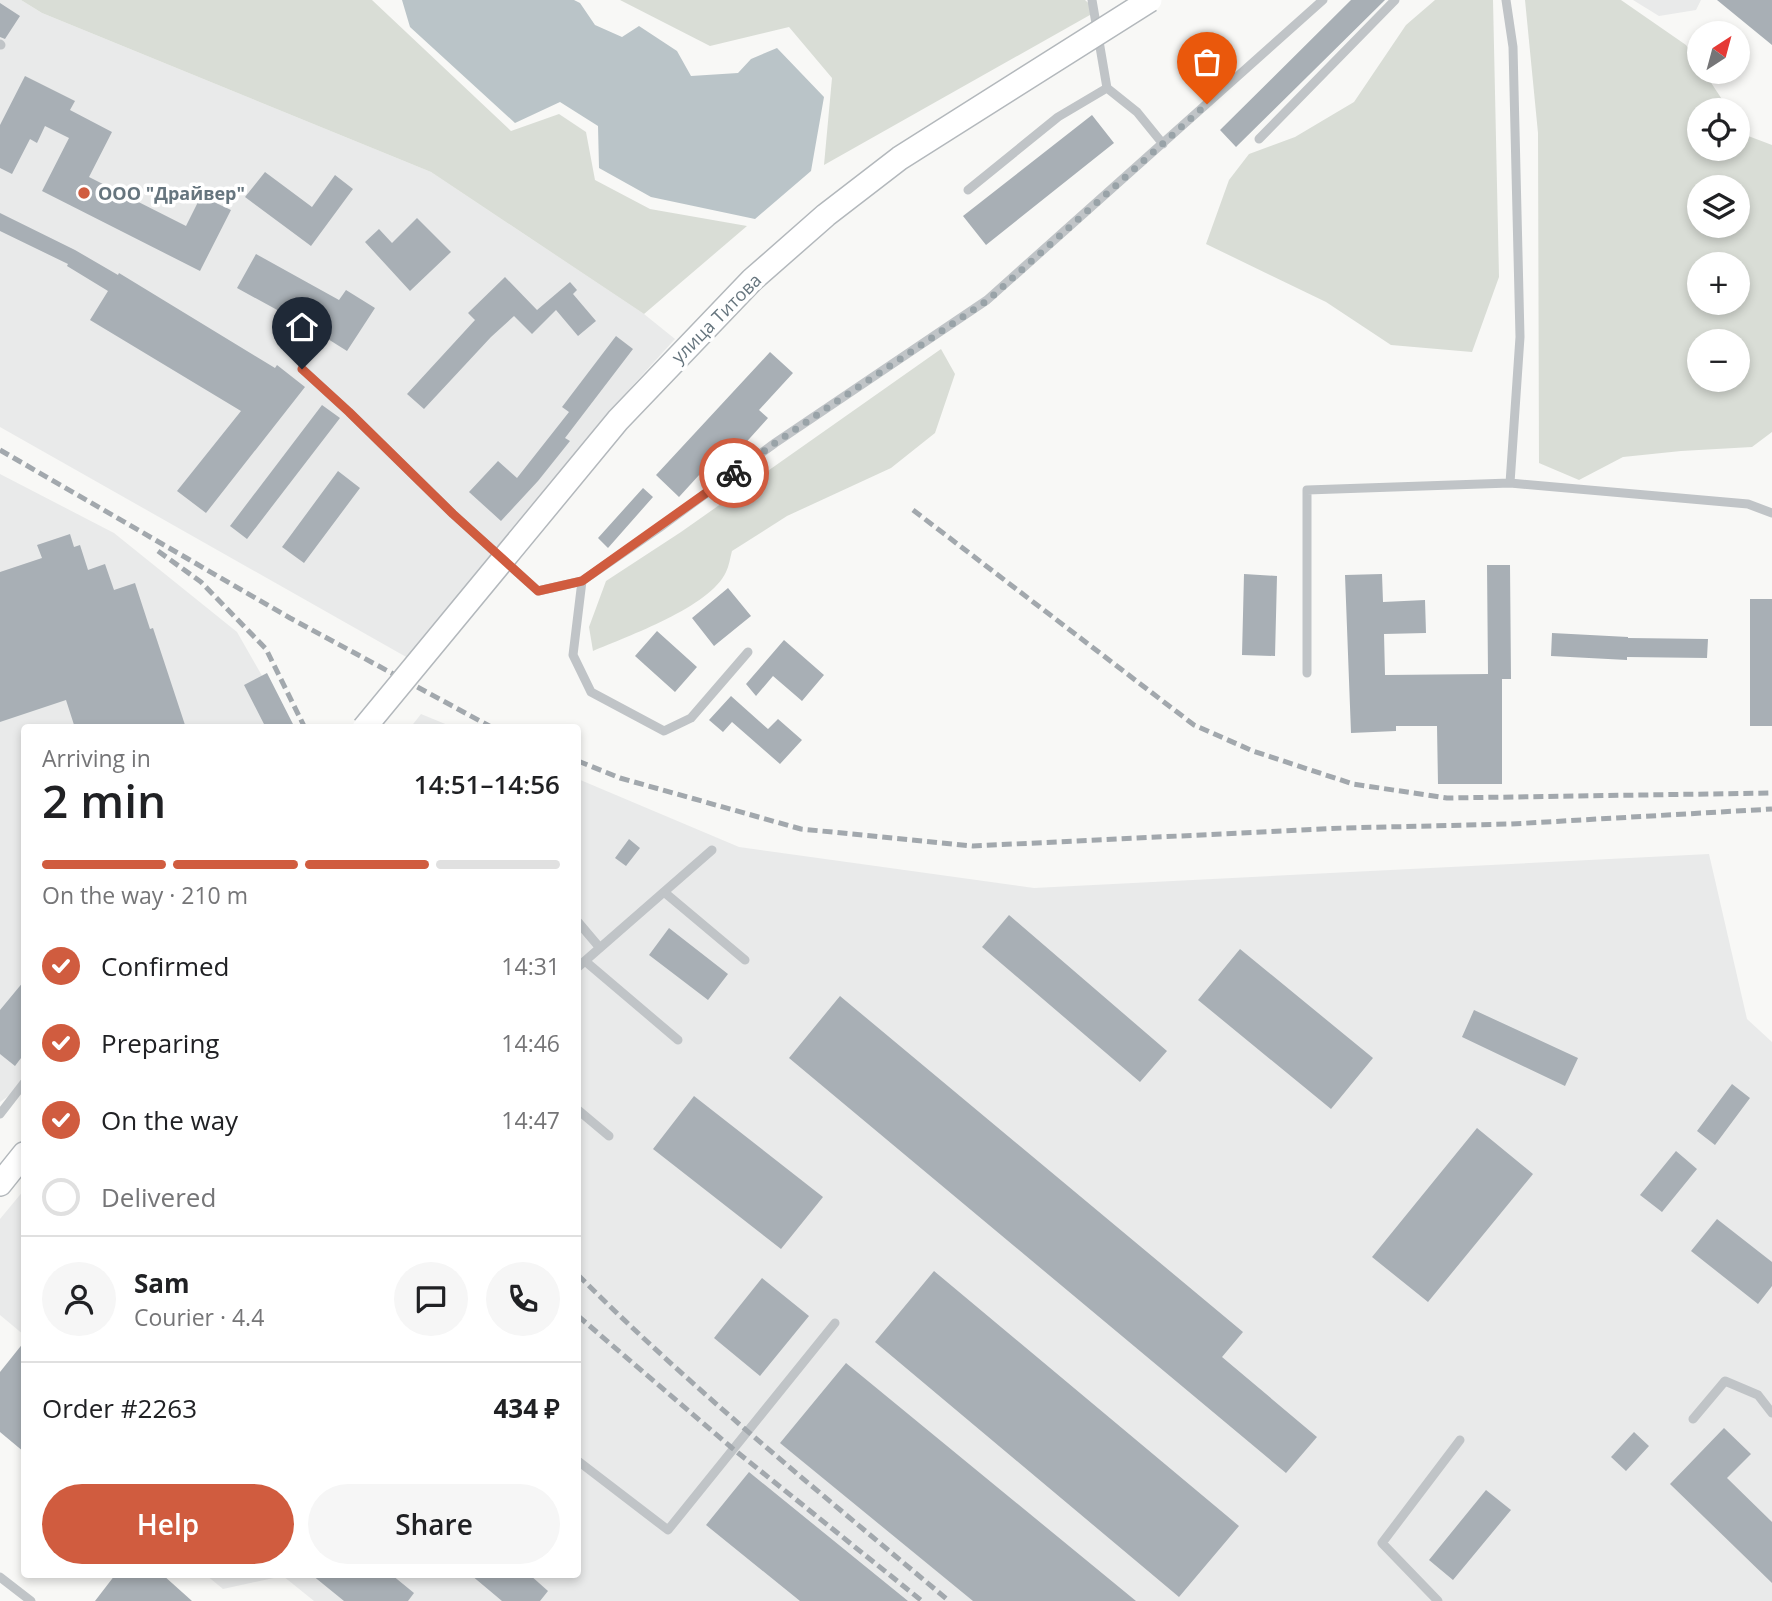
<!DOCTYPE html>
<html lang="en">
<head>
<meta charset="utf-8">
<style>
	body { margin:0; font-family:"Open Sans",sans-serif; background:#f6f6f6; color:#202124; height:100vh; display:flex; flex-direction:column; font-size:26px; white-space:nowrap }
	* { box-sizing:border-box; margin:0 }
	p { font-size:23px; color:#757577 }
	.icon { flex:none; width:38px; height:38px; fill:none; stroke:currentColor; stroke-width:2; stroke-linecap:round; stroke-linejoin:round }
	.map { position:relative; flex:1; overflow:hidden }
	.drawer { position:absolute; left:21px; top:724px; width:560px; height:854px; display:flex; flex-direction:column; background:#fff; border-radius:7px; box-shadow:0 4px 10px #0003 }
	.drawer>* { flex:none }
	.needle { width:46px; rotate:36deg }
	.tools { position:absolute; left:1687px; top:21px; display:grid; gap:14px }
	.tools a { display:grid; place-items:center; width:63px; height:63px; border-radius:50%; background:#fff; box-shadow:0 4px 10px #0003; font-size:35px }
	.pin { position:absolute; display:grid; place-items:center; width:60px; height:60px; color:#fff; margin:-72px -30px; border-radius:50% 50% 50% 0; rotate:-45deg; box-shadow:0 0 7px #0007 }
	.pin .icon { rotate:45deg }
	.courier { position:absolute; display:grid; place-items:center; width:70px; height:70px; margin:-35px; border:5px solid #d05c3f; border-radius:50%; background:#fff; color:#222; box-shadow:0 2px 9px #0007 }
	.summary em { font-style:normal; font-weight:600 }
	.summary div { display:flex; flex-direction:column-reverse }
	.summary { display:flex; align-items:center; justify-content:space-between; height:119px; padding:0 21px }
	h1 { font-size:46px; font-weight:600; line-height:52px }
	.bar { display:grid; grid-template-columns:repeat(4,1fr); gap:10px 7px; align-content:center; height:84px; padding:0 21px }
	.bar i { height:9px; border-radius:5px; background:#e0e0e0 }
	.bar .selected { background:#d05c3f }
	.bar p { grid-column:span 4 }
	.line { display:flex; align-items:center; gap:18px; padding:0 21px; border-top:2px solid #e0e0e0 }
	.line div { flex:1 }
	.round { display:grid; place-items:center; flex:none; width:74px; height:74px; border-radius:37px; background:#f6f6f6 }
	ol { padding:0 21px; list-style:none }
	li { display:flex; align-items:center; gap:21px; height:77px }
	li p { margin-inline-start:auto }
	li .icon { padding:7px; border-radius:50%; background:#d05c3f; color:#fff; stroke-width:4 }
	li:last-child { color:#757577 }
	li i { width:38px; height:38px; border:4px solid #e0e0e0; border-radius:50% }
	.button { display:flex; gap:14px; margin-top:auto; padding:14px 21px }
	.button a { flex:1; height:80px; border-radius:42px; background:#d05c3f; color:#fff; font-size:28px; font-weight:600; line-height:80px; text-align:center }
	.button a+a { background:#f6f6f6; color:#202124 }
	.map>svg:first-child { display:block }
</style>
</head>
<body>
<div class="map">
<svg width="1772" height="1601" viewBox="0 0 1772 1601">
	<rect width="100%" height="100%" fill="#f8f8f6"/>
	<!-- built -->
	<path fill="#e9eaea" d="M0 0H21L42 13 431 172 644 314 675 339 604 417 408 658 0 427Z
		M1633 0H1701L1696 10 1659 16Z
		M0 474 114 533 237 632 292 728H24V1085L0 1102Z
		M421 714 455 728H410Z
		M578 779 739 847 1034 888 1709 854 1747 1019 1772 1042V1601H314L283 1576 223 1589 206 1575H578Z
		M24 1190V1335L0 1315V1219Z"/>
	<!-- green -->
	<path fill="#d9ddd6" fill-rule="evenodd" d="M21 0H372L511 131 559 114 586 132 595 180 650 209 747 226 644 314 431 172 42 13Z
		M620 0H1085L1097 11 824 165 832 78 789 27 710 46Z
		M1435 0H1493L1499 277 1472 352 1391 345 1326 302 1206 244 1229 180 1249 154 1295 137 1354 102 1406 25Z
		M1525 0H1621L1686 45 1699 64V72H1704L1729 110H1699V149H1738V124L1743 134 1772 145V432L1752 447 1681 451 1623 457 1579 480 1539 463 1538 133ZM1738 187V226H1699V187ZM1738 264V303H1699V264ZM1738 341V380H1699V341Z
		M941 349 955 374 935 433 891 468 787 516 732 551C730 558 729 566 726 572 710 607 628 636 593 651L589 627 606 581 681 532Z"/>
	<!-- water -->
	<path fill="#bac4c8" d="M402 0H574L580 3 595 25 622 37 639 26 677 51 691 76 738 73 751 59 777 48 824 97 811 171 755 219 651 197 599 168 598 126 560 102 515 123 410 27Z"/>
	<!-- building -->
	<path fill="#a8afb5" d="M1351 0H1385L1236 147 1220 130Z
		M1717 0H1772V45Z
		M0 3 20 16 5 39 0 37Z
		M25 76 75 101 70 110 112 132 89 177 186 226 201 196 231 210 200 271 42 191 69 138 45 126 37 143 30 139 12 174 0 168V125Z
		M1092 115 1114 143 986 245 963 216Z
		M265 172 312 207 335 175 353 189 311 246 245 197Z
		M0 213 75 250 118 275 119 273 275 368 277 365 305 387 206 513 177 491 241 411 90 320 108 291 67 266 68 264 0 231Z
		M417 218 451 252 410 291 365 242 379 229 392 243Z
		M256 254 339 300 346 290 375 308 347 351 312 329 237 288Z
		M505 277 537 310 570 282 577 290 573 294 596 321 578 336 556 310 532 334 514 316 491 337 424 409 407 394 475 320 468 313Z
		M616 336 633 349 565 438 570 441 538 481 501 521 469 492 498 461 517 478 569 412 562 407Z
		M770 352 793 373 759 410 768 418 741 448 732 439 679 497 656 475Z
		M322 405 340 418 247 539 230 526Z
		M338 471 360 488 304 563 282 547Z
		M643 488 653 497 608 548 598 538Z
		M70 534 74 547 80 545 88 570 105 564 114 590 135 583 150 629 153 628 186 728H75L66 700 0 722V572L42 558 37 545Z
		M1487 565H1510L1511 679H1502V784H1438L1437 726H1396V731L1351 733 1345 575 1382 574 1383 602 1425 600 1426 633 1384 634 1385 675 1488 674Z
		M1244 574 1277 576 1275 656 1242 655Z
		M728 588 751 616 714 646 692 618Z
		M1750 599H1772V726H1750Z
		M657 631 697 667 675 692 635 656Z
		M1552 633 1628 637V638L1708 639 1707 658 1627 657V660L1551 656Z
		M784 640 824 675 802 701 773 676 756 696 746 684Z
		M267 673 295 728H266L244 685Z
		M731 696 768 729 778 719 802 740 780 764 732 722 723 732 709 720Z
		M629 839 640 848 626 866 615 858Z
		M1009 915 1167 1051 1140 1082 982 947Z
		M669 928 728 974 708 1000 649 955Z
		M1240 949 1373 1058 1331 1109 1198 1000Z
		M24 981V1054L15 1066 0 1054V1010Z
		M840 996 1243 1332 1222 1357 1317 1437 1286 1473 789 1058Z
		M1474 1010 1578 1058 1565 1086 1462 1037Z
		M1732 1084 1750 1098 1715 1145 1697 1131Z
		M694 1096 823 1197 781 1249 653 1149Z
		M1477 1128 1533 1174 1428 1302 1372 1257Z
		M1676 1151 1697 1169 1662 1212 1640 1195Z
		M1717 1219 1772 1262V1286L1758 1304 1691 1251Z
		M934 1271 1239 1526 1179 1597 875 1342Z
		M762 1278 809 1316 760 1376 714 1338Z
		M24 1342V1452L0 1432V1372Z
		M846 1363 1136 1601H973L780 1443Z
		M1724 1428 1751 1454 1727 1478 1772 1522V1583L1670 1484Z
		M1634 1432 1649 1446 1626 1471 1611 1457Z
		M749 1472 908 1601H800L706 1525Z
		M1486 1490 1511 1510 1453 1580 1429 1560Z
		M115 1575H163L192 1601H95Z
		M312 1575H392L414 1593 408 1601H344Z
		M471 1575H530L548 1591 540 1601H502Z"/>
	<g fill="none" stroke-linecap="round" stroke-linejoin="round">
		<!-- secondary casing -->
		<g stroke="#b3b8bc" stroke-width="26">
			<path id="secondary" d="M0 1184 24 1154"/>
		</g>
		<!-- lane -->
		<path stroke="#c0c4c7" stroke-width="9" d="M1092 0 1107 88
			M0 44 1 45
			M1259 139 1395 0
			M968 190 1058 117 1107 88 1137 112 1163 144
			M302 369 349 412 453 514 538 591 582 581
			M1510 483 1748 504 1772 513
			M748 652 691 718 664 731 591 692 573 655 582 581 659 528 775 443 987 300 1323 0
			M1307 673V490L1510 483 1520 337 1513 47 1506 0
			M664 892 745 960
			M578 922 600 948
			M585 961 678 1040
			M578 967 712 850
			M578 1110 609 1136
			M0 1114 24 1083
			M1693 1419 1725 1381 1758 1395 1772 1413
			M578 1461 668 1530 835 1323
			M0 1577 31 1601
			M1438 1601 1382 1543 1460 1440"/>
		<!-- secondary -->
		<use href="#secondary" stroke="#fff" stroke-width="23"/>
		<!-- rail -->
		<path stroke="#a2a8ad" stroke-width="5" stroke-dasharray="10 5" stroke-linecap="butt" d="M0 450 290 618 493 728
			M913 510 1194 725 1253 751 1353 784 1447 798 1772 793
			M158 551 201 582 266 649 305 728
			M578 761 620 778 801 829 973 846 1344 828 1511 824 1772 809
			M578 1275C694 1391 823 1495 949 1601
			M578 1316 732 1448 922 1601"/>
		<!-- secondary-bridge casing -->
		<g stroke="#b3b8bc" stroke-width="26" stroke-linecap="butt">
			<path id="secondary-bridge" d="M364 728 618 420 752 280 826 215 900 158 1150 0"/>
		</g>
		<!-- secondary-bridge -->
		<use href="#secondary-bridge" stroke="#fff" stroke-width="23"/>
	</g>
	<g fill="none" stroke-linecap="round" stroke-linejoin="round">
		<!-- done -->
		<path stroke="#99a3a8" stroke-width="7" stroke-dasharray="0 12.6" d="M734 473 775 443 988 300 1207 104"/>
		<!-- route -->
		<path stroke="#d05c3f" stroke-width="9" d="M302 369 349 412 453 514 538 591 582 581 734 473"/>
	</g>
	<!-- markers -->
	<circle fill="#d05c3f" stroke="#fff" stroke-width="2.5" cx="84" cy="193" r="7"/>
	<g text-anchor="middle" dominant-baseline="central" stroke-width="7" stroke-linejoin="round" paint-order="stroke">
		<!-- poi labels -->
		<g font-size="18" font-weight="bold" fill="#66757e" stroke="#fff" text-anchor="start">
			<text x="98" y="193">ООО "Драйвер"</text>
		</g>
		<!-- street labels -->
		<g font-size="18" fill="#66757e" stroke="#fff">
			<text transform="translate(716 318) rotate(-45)">улица Титова</text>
		</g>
	</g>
</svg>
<div class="tools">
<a><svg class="needle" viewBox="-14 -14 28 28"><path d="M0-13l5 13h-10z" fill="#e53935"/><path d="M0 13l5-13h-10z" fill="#757577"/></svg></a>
<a><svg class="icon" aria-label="locate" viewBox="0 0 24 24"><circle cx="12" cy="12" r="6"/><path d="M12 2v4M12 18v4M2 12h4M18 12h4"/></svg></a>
<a><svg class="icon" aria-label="layers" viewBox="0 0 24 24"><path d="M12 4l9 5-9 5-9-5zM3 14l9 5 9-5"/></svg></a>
<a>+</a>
<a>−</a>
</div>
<div class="pin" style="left:1207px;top:104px;background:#ea580c"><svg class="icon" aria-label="bag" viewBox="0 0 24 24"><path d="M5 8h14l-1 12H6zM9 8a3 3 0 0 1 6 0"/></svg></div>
<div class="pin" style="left:302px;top:369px;background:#1f2937"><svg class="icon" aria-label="home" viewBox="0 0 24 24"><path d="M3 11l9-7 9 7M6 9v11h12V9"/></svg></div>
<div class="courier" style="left:734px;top:473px"><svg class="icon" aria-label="bike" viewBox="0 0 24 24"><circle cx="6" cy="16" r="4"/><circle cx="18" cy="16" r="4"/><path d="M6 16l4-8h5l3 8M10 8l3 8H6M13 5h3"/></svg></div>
<section class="drawer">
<div class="summary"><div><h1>2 min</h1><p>Arriving in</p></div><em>14:51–14:56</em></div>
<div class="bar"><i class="selected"></i><i class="selected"></i><i class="selected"></i><i></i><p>On the way · 210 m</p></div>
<ol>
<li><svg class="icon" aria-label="check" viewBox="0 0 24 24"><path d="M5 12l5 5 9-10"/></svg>Confirmed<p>14:31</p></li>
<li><svg class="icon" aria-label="check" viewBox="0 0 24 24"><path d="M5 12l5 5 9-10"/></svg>Preparing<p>14:46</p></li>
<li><svg class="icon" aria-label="check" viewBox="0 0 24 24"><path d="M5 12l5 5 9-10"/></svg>On the way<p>14:47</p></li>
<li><i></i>Delivered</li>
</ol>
<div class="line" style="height:126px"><a class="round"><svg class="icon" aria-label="person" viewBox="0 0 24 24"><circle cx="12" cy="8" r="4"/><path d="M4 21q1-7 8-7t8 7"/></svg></a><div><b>Sam</b><p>Courier · 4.4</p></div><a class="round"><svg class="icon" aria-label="chat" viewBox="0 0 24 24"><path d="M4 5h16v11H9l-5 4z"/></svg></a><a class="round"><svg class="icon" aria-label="phone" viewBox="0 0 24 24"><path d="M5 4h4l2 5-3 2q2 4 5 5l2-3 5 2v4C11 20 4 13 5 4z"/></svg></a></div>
<div class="line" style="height:91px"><div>Order #2263</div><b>434 ₽</b></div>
<div class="button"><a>Help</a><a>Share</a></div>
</section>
</div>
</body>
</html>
